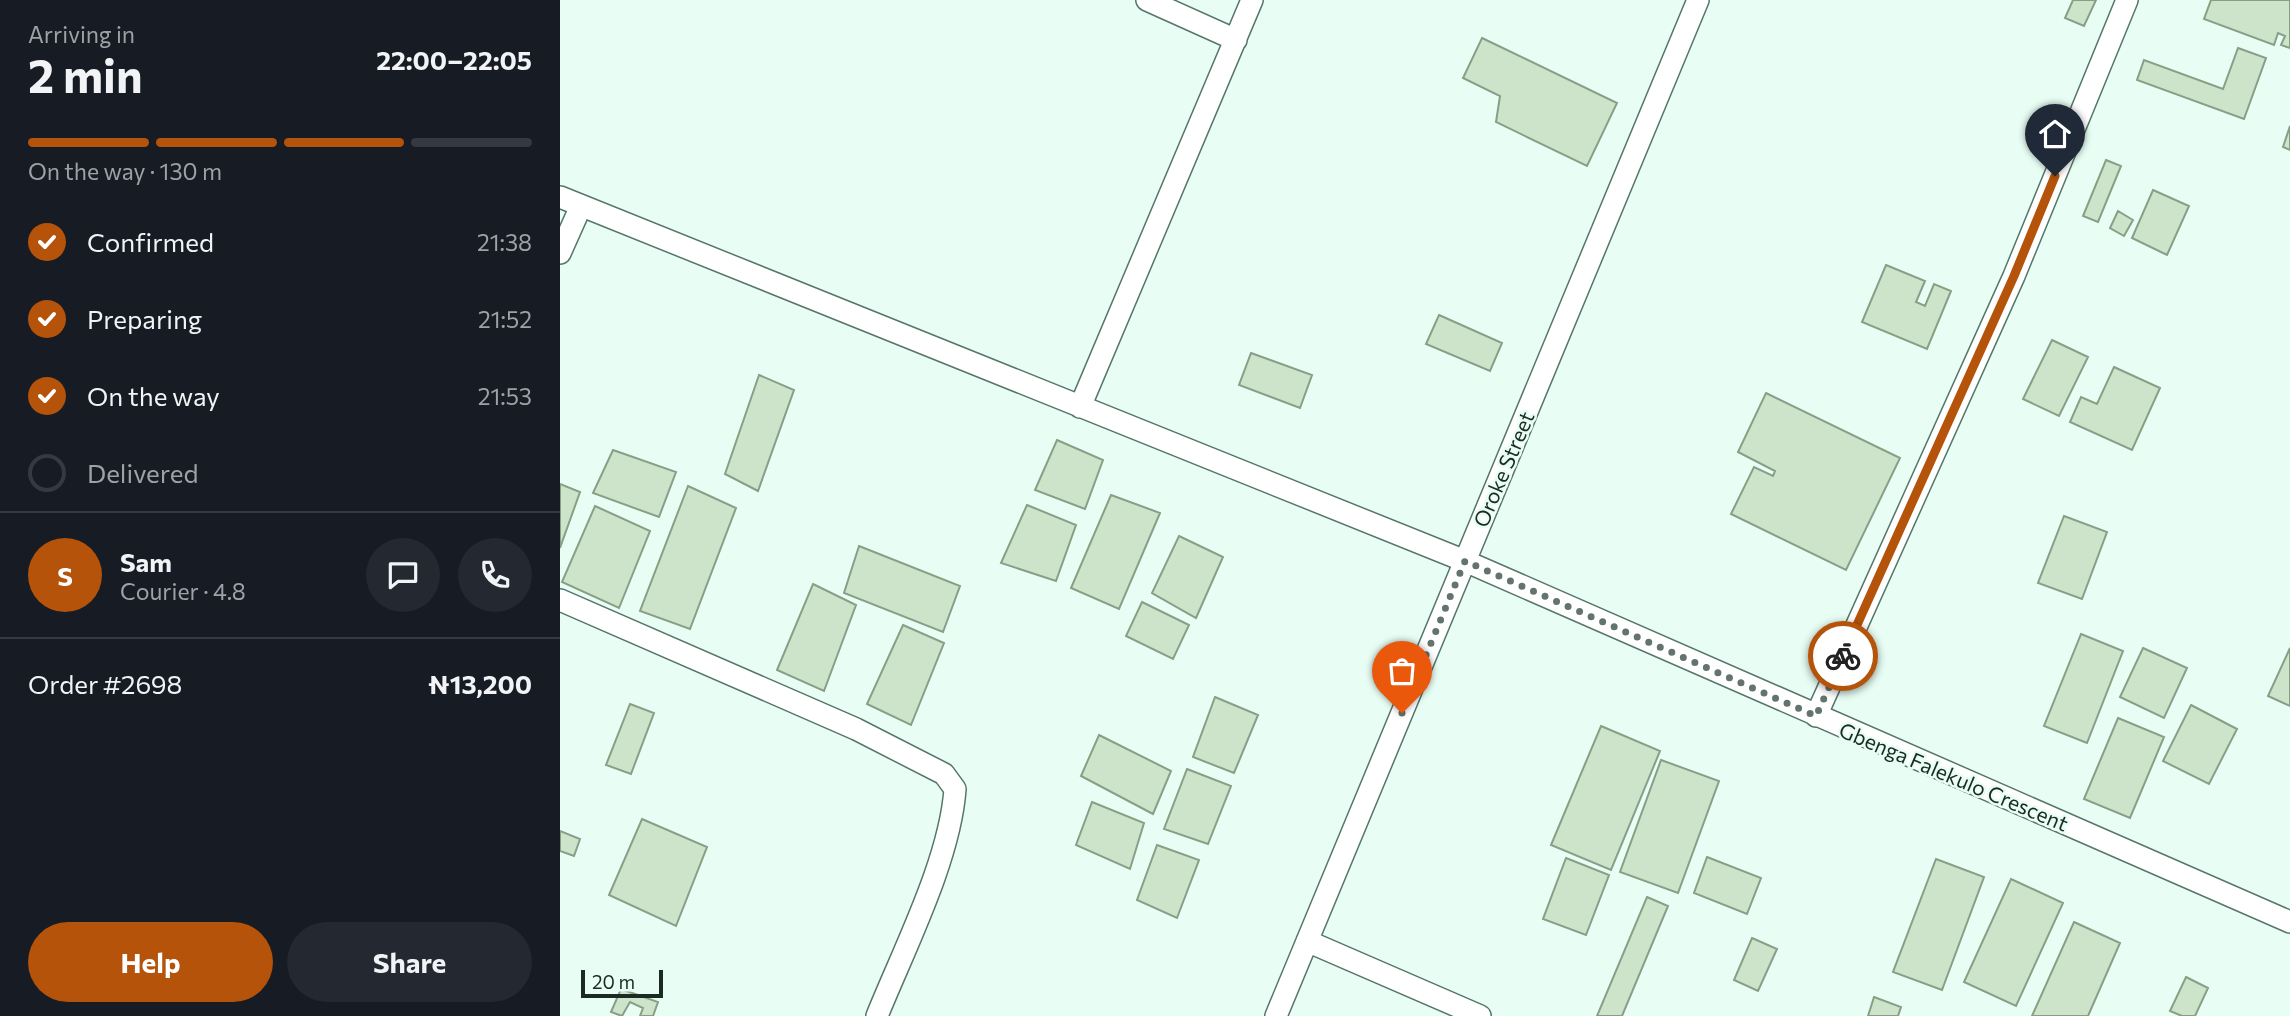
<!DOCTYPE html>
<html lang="en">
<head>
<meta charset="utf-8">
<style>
	body { margin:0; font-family:Commissioner,sans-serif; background:#242831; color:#f1f3f6; height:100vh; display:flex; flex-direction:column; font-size:26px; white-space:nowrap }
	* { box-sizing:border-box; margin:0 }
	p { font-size:23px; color:#9ea1a6 }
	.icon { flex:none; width:38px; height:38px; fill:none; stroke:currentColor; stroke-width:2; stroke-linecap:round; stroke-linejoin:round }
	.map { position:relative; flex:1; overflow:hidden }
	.drawer { display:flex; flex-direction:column; background:#171b24; width:560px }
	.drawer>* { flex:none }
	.scale { position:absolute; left:21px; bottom:18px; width:82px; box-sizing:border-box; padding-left:7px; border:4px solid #1c2a24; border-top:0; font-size:19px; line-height:24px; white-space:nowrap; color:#1c2a24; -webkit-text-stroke:5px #e8fef5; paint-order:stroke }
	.pin { position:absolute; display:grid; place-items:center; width:60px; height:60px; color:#fff; margin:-72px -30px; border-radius:50% 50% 50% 0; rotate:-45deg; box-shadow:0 0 7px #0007 }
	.pin .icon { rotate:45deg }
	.courier { position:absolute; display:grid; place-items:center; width:70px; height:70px; margin:-35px; border:5px solid #b45309; border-radius:50%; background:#fff; color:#222; box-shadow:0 2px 9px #0007 }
	.headline em { font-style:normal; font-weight:700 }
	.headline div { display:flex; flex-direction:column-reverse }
	.headline { display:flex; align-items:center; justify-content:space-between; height:119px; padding:0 28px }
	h1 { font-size:46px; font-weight:700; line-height:52px }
	.bar { display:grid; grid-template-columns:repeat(4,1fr); gap:10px 7px; align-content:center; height:84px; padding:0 28px }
	.bar i { height:9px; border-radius:5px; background:#363941 }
	.bar .selected { background:#b45309 }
	.bar p { grid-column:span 4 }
	.line { display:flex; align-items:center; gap:18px; padding:0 28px; border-top:2px solid #363941 }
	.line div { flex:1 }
	.round { display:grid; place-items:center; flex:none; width:74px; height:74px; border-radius:37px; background:#242831 }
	ol { padding:0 28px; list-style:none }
	li { display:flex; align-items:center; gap:21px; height:77px }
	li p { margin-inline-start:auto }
	li .icon { padding:7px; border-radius:50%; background:#b45309; color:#fff; stroke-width:4 }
	li:last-child { color:#9ea1a6 }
	li i { width:38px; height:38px; border:4px solid #363941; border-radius:50% }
	.cta { display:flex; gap:14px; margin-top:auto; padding:14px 28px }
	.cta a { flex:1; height:80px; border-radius:42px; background:#b45309; color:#fff; font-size:28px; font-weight:700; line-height:80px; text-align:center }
	.cta a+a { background:#242831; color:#f1f3f6 }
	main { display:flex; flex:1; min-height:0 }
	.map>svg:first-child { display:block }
</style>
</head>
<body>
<main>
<section class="drawer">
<div class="headline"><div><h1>2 min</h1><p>Arriving in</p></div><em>22:00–22:05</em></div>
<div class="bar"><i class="selected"></i><i class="selected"></i><i class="selected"></i><i></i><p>On the way · 130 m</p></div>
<ol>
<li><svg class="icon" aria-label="check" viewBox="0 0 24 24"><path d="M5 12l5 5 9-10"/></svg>Confirmed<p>21:38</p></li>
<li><svg class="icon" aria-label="check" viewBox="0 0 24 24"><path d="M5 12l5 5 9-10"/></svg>Preparing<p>21:52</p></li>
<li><svg class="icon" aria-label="check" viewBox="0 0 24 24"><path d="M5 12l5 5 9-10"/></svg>On the way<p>21:53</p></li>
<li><i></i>Delivered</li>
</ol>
<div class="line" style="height:126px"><b class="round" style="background:#b45309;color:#fff">S</b><div><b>Sam</b><p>Courier · 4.8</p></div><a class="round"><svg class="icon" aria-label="chat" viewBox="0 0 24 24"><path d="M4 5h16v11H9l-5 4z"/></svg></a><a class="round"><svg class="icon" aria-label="phone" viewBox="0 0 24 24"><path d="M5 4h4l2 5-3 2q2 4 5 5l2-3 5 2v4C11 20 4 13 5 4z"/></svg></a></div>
<div class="line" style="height:91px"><div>Order #2698</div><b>₦13,200</b></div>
<div class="cta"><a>Help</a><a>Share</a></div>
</section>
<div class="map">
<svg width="1730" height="1016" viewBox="0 0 1730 1016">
	<rect width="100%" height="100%" fill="#e8fef5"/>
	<!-- building -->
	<path fill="#cee4ca" stroke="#899e86" stroke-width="2" d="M1513 0H1536L1524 26 1505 18Z
		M1651 0H1730V48L1721 45 1725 36 1718 33 1714 45 1644 19Z
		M922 38 1057 103 1027 166 936 122 940 96 903 78Z
		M1678 48 1706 58 1684 119 1577 80 1584 60 1663 89Z
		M1730 126V150L1723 147Z
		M1546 160 1561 166 1538 222 1523 216Z
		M1593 190 1629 206 1607 255 1572 238Z
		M1558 211 1573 220 1564 236 1550 228Z
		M1326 265 1365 281 1356 302 1365 306 1374 284 1391 291 1367 349 1302 322Z
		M879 315 942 343 930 371 866 344Z
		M1492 340 1528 357 1499 416 1463 399Z
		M691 353 752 375 740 408 679 385Z
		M1554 367 1600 388 1572 450 1510 422 1521 397 1537 404Z
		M199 375 234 390 198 491 165 474Z
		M1206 393 1340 458 1286 570 1171 514 1194 467 1213 476 1215 471 1178 452Z
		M497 440 543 460 525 509 475 490Z
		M53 450 116 472 99 517 33 493Z
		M0 484 20 492 0 548Z
		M128 486 176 508 130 629 80 611Z
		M551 495 600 513 559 609 511 588Z
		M467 505 516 525 496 581 441 563Z
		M35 506 90 531 59 608 2 582Z
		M1504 516 1547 532 1522 599 1478 583Z
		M619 536 663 557 636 618 592 593Z
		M299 546 400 586 383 632 284 593Z
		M253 584 296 605 264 691 217 670Z
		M582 602 629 625 613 659 566 636Z
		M343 625 384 643 351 725 307 704Z
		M1521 634 1563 651 1527 743 1484 726Z
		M1583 648 1627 668 1604 718 1560 697Z
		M1730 648V706L1708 696Z
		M655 697 698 715 674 773 633 757Z
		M70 704 94 713 71 774 46 765Z
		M1631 705 1677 729 1649 784 1603 761Z
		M1558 718 1604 737 1570 818 1524 799Z
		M1041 726 1100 751 1051 870 991 845Z
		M539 735 611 771 593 814 521 776Z
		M1101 760 1159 781 1118 893 1060 872Z
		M627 769 671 786 648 844 604 829Z
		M532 802 584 823 570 869 516 845Z
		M82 819 147 847 116 926 49 895Z
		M0 831 20 839 14 856 0 851Z
		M597 845 639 860 617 918 577 900Z
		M1147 857 1201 878 1187 914 1134 893Z
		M1006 858 1049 875 1026 935 983 919Z
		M1376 859 1424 877 1382 990 1333 972Z
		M1451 879 1503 903 1456 1006 1404 982Z
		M1087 897 1108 906 1062 1016H1037Z
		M1514 922 1560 943 1528 1016H1472Z
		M1192 938 1217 949 1198 991 1174 980Z
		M1626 977 1648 988 1635 1016H1622L1610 1011Z
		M61 989 98 1002 93 1016H80L83 1008 70 1002 62 1016 51 1012Z
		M1314 997 1341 1007 1338 1016H1308Z"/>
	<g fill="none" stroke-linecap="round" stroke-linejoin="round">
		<!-- minor casing -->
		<g stroke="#56766a" stroke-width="24">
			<path id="minor" d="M587 0 676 40
				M0 197 905 561 1730 922
				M0 253 21 206
				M520 407 692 0
				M0 600 296 729 384 774 395 789C390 860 344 949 317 1016
				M1256 716 1454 276 1567 0
				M747 941 920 1016
				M716 1016 1138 0"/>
		</g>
		<!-- minor -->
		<use href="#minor" stroke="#fff" stroke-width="21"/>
	</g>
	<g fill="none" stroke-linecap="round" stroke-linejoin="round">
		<!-- done -->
		<path stroke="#63746d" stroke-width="7" stroke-dasharray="0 12.6" d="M842 713 905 561 1256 716 1283 656"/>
		<!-- route -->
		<path stroke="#b45309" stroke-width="9" d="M1283 656 1454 276 1495 176"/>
	</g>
	<g text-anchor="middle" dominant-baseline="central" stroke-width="5" stroke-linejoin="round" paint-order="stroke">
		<!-- street labels -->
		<g font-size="21" fill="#1c2a24" stroke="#e8fef5">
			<text transform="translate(943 469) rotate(-67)">Oroke Street</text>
			<text transform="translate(1394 776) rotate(23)">Gbenga Falekulo Crescent</text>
		</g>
	</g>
</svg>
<div class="scale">20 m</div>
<div class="pin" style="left:842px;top:713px;background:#ea580c"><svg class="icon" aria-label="bag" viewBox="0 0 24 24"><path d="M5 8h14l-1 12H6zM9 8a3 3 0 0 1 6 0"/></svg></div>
<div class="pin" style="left:1495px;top:176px;background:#1f2937"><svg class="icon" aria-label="home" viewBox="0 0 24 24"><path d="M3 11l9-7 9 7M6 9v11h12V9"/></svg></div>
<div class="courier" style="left:1283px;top:656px"><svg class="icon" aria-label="bike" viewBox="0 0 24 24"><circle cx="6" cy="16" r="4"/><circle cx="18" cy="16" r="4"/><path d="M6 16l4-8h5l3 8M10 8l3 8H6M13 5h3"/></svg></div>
</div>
</main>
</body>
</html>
